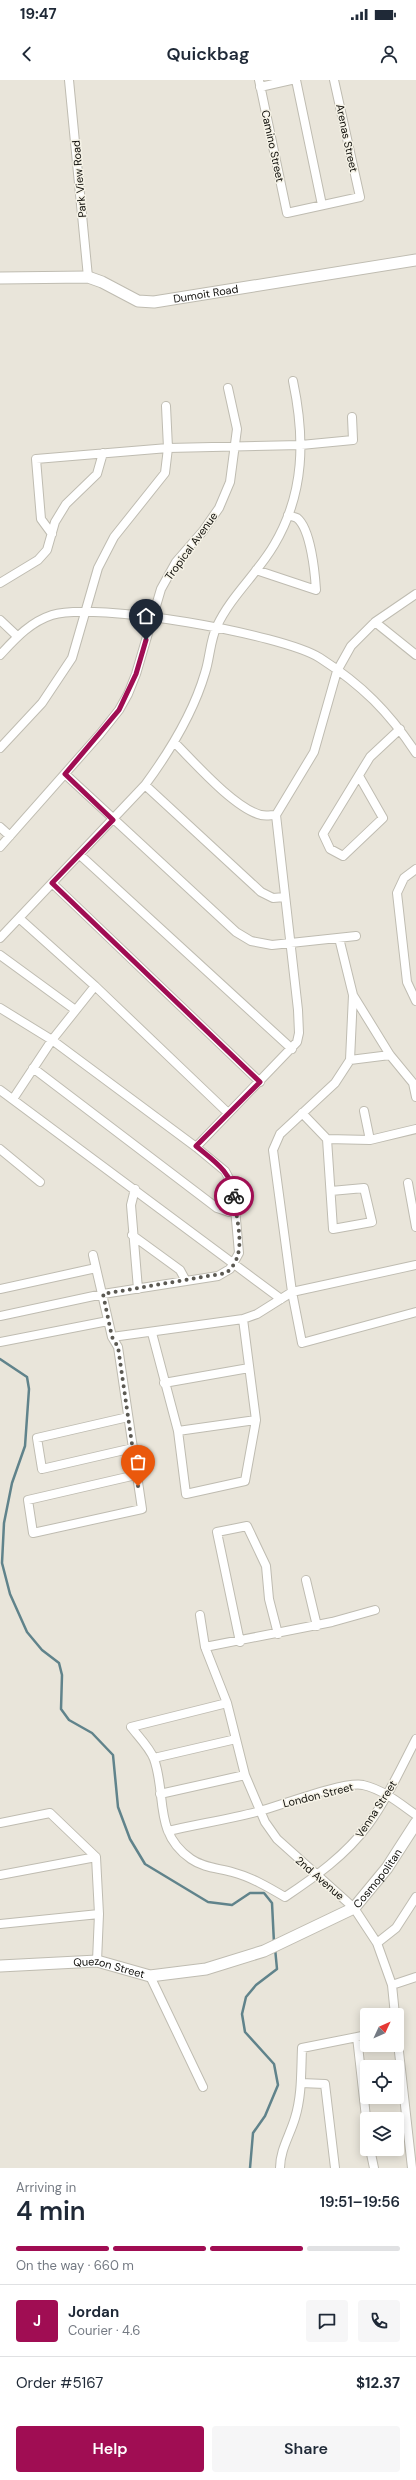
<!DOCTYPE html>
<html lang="en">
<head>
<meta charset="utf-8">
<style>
	body { margin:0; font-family:"DM Sans",sans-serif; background:#f6f6f7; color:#1f2937; height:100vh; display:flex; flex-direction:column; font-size:15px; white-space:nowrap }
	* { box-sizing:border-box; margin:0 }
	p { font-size:13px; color:#747a83 }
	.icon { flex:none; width:22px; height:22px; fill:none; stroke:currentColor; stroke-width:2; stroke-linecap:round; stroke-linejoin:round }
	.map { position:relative; height:2088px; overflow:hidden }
	.details { display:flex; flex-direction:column; background:#fff; flex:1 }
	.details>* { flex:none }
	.needle { width:26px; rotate:46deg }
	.controls { position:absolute; left:360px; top:1928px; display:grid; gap:8px }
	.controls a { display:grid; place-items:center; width:44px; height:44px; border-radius:4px; background:#fff; box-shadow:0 2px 10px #0003; font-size:20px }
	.pin { position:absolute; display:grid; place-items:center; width:34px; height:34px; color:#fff; margin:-41px -17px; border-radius:50% 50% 50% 0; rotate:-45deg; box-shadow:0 0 4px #0007 }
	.pin .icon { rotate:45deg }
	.courier { position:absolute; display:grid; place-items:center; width:40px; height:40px; margin:-20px; border:3px solid #a00d53; border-radius:50%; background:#fff; color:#222; box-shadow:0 1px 5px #0007 }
	.overview em { font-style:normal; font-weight:600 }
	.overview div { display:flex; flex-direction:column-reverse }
	.overview { display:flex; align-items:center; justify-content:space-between; height:68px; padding:0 16px }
	h1 { font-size:26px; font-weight:600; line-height:30px }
	.bar { display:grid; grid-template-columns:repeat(4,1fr); gap:6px 4px; align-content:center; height:48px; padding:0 16px }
	.bar i { height:5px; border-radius:3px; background:#e0e1e3 }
	.bar .on { background:#a00d53 }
	.bar p { grid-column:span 4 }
	.line { display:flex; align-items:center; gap:10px; padding:0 16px; border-top:1px solid #e0e1e3 }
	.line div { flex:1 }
	.round { display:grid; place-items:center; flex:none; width:42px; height:42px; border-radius:4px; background:#f6f6f7 }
	.primary-button { display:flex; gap:8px; margin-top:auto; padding:8px 16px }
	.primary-button a { flex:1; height:46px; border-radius:4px; background:#a00d53; color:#fff; font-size:16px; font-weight:600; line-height:46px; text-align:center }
	.primary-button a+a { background:#f6f6f7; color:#1f2937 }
	.status { display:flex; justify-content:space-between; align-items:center; height:28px; padding:0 20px; background:#fff; direction:ltr }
	.status svg { height:11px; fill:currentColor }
	header { display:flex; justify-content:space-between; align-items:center; height:52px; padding:0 16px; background:#fff; font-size:18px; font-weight:600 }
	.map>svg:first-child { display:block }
</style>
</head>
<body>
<div class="status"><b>19:47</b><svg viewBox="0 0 49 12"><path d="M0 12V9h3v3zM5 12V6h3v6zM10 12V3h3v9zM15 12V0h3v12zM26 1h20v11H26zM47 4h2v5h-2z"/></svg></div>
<header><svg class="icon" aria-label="back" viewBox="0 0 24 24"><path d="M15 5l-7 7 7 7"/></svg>Quickbag<svg class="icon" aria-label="person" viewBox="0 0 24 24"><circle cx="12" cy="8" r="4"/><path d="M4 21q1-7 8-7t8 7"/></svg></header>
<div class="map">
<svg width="416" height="2088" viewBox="0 0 416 2088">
	<rect width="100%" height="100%" fill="#e9e5da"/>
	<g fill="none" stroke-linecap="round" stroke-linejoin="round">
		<!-- stream -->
		<path stroke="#60838b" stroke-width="2.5" d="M0 1279 27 1297 29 1309 25 1366 12 1403 4 1443 2 1483 10 1514 27 1552 42 1570 59 1583 62 1595 61 1629 69 1640 92 1653 113 1675 118 1727 130 1759 145 1784 208 1822 232 1825 250 1813H264L272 1823 274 1863
			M250 2088 253 2053 265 2036 278 2005 274 1984 245 1952 242 1934 246 1917 256 1905 277 1889 275 1868"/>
		<!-- minor casing -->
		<g stroke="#bfbcb1" stroke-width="10">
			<path id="minor" d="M69 0 88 197
				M259 0 287 133 360 117 334 0
				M296 0 322 125
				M260 7 291 0
				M52 454 41 439 36 379 168 368 301 365 353 360 352 337
				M256 490 316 510C315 494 311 449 297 438 295 437 290 436 288 435
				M0 503 38 480 47 470 55 442 66 424 97 394 103 373
				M0 540 17 556
				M375 542 416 575
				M0 575C15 559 30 542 52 535 94 521 282 554 320 578 362 605 389 632 416 673
				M174 662C194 682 234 728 261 735 266 736 271 735 276 735
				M0 668 42 623 72 578 98 488 114 457 165 393 168 368 166 326
				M65 694 236 852 251 861 272 865 356 856
				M359 696 383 738 343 776 330 769 323 754 370 677 400 649
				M145 705 261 812 273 818 285 817
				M0 747 10 756
				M0 767 100 654 119 630 128 614 136 594 161 509 176 482 203 451 219 428 230 402 237 349 228 308
				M80 775 292 969
				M416 789 404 798 397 813 407 902 416 921
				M52 803 260 1002
				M19 838 95 906 228 1033
				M0 858 145 705C170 671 193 634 205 593 210 578 210 560 217 546 231 516 257 494 274 465 305 413 305 358 293 301
				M339 858 353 915 350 980 335 1003 280 1054 273 1070 292 1212 302 1263 416 1232
				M0 875 74 929
				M353 915 390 975 413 1003 416 1017
				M0 928 52 960 196 1067 225 1091 233 1106 239 1173 230 1189 218 1196 103 1214 0 1236
				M350 980 390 975
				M33 988 217 1128 229 1132 235 1130
				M0 1010 281 1219
				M13 1019 52 960 95 906
				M364 1031 370 1060
				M302 1033 327 1059 333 1149 372 1142 364 1108 331 1111
				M327 1059 370 1060 416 1049
				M196 1067 297 962 299 953 298 930 276 735 314 672 337 591 351 566 375 542 416 514
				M0 1069 40 1102
				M408 1103 416 1147
				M135 1109 131 1125 138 1209
				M132 1155 180 1190 186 1201
				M93 1175 112 1257 118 1267 142 1429 33 1453 28 1420 136 1395
				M0 1209 96 1188
				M152 1253 178 1351 186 1414 245 1401 256 1340 243 1239
				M112 1257 243 1239 257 1234 292 1212 416 1185
				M0 1262 108 1241
				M164 1303 249 1288
				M128 1337 37 1358 42 1389 133 1368
				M178 1351 256 1340
				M306 1500 317 1546
				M375 1530 332 1542 205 1567 227 1623 245 1695 265 1742 277 1759 354 1828 377 1863 392 1905 395 1935
				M200 1535 205 1567
				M240 1562 217 1452 247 1446 266 1486 269 1519 278 1554
				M227 1623 131 1647C138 1656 150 1668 154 1679 167 1715 153 1753 191 1779 204 1788 218 1788 232 1792 251 1797 268 1807 285 1817 315 1797 346 1775 368 1745 387 1719 401 1688 416 1659
				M154 1678 236 1659
				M160 1714 245 1695
				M0 1743 50 1733 96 1777 99 1834 97 1881
				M168 1751C198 1744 230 1739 260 1731 282 1725 344 1701 363 1705 384 1710 399 1723 416 1735
				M0 1795 96 1777
				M0 1844 99 1834
				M377 1863 396 1848 416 1817
				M150 1896 203 2007
				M392 1905 416 1897
				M397 1954 412 2088
				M357 1957 367 2046
				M301 2003 325 2004 335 2088
				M370 2069 374 2088
				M280 2088C280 2070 290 2055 295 2038 302 2015 301 1992 302 1968L367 1955"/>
		</g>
		<!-- tertiary casing -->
		<g stroke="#bfbcb1" stroke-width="13">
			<g id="tertiary">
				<path id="s1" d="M0 198 88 197 102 202 138 221 154 222 416 180"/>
				<path id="s2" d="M0 1886 97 1881 150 1896 206 1889 264 1871 354 1828 387 1788 416 1743"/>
			</g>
		</g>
		<!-- minor -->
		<use href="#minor" stroke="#fff" stroke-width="8"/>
		<!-- tertiary -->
		<use href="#tertiary" stroke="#fff" stroke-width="11"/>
	</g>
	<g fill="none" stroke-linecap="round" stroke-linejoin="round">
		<!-- done -->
		<path stroke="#5b5952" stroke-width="4" stroke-dasharray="0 7.2" d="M138 1406 118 1267 112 1257 103 1214 226 1193C249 1175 236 1142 234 1116"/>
		<!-- route -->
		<path stroke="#a00d53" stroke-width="5" d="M146 560 136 594 119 630 65 694 113 740 52 803 260 1002 196 1066C214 1081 232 1092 234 1116"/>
	</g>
	<g text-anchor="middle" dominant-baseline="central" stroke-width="3" stroke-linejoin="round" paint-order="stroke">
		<!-- street labels -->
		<g font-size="11" fill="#0e0d09" stroke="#f6f3e7">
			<text transform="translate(347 58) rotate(78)">Arenas Street</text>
			<text transform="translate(273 66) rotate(78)">Camino Street</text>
			<text transform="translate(79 99) rotate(-95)">Park View Road</text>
			<text stroke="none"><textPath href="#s1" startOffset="212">Dumoit Road</textPath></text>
			<text transform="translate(191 466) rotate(-54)">Tropical Avenue</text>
			<text transform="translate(318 1715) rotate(-14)">London Street</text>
			<text transform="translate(376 1729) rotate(-57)">Venna Street</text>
			<text transform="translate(320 1798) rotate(41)">2nd Avenue</text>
			<text stroke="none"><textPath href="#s2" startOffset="407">Cosmopolitan</textPath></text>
			<text stroke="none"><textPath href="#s2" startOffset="110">Quezon Street</textPath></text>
		</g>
	</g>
</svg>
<div class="controls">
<a><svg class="needle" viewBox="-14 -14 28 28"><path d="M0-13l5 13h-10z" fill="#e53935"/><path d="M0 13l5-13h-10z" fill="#747a83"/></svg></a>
<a><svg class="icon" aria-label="locate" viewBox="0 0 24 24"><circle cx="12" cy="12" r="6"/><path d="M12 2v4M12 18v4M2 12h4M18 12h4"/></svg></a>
<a><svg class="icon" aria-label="layers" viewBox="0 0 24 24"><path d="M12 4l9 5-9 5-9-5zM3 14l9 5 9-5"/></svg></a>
</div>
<div class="pin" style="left:138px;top:1406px;background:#ea580c"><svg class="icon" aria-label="bag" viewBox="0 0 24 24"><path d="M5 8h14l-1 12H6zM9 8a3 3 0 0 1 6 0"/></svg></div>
<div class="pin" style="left:146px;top:560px;background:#1f2937"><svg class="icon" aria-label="home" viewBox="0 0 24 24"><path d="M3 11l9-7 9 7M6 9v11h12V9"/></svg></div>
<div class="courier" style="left:234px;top:1116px"><svg class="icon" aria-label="bike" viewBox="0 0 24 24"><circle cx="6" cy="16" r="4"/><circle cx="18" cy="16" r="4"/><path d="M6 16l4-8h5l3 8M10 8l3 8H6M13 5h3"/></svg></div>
</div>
<section class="details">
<div class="overview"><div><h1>4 min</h1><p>Arriving in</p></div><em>19:51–19:56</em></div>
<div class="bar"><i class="on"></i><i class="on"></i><i class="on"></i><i></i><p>On the way · 660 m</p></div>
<div class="line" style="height:72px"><b class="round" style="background:#a00d53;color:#fff">J</b><div><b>Jordan</b><p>Courier · 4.6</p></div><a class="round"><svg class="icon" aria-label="chat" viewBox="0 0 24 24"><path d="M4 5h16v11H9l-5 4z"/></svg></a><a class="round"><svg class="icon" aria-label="phone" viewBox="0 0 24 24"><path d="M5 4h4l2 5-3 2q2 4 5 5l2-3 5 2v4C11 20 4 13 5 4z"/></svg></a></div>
<div class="line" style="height:52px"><div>Order #5167</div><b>$12.37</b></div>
<div class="primary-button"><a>Help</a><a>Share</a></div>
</section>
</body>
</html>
